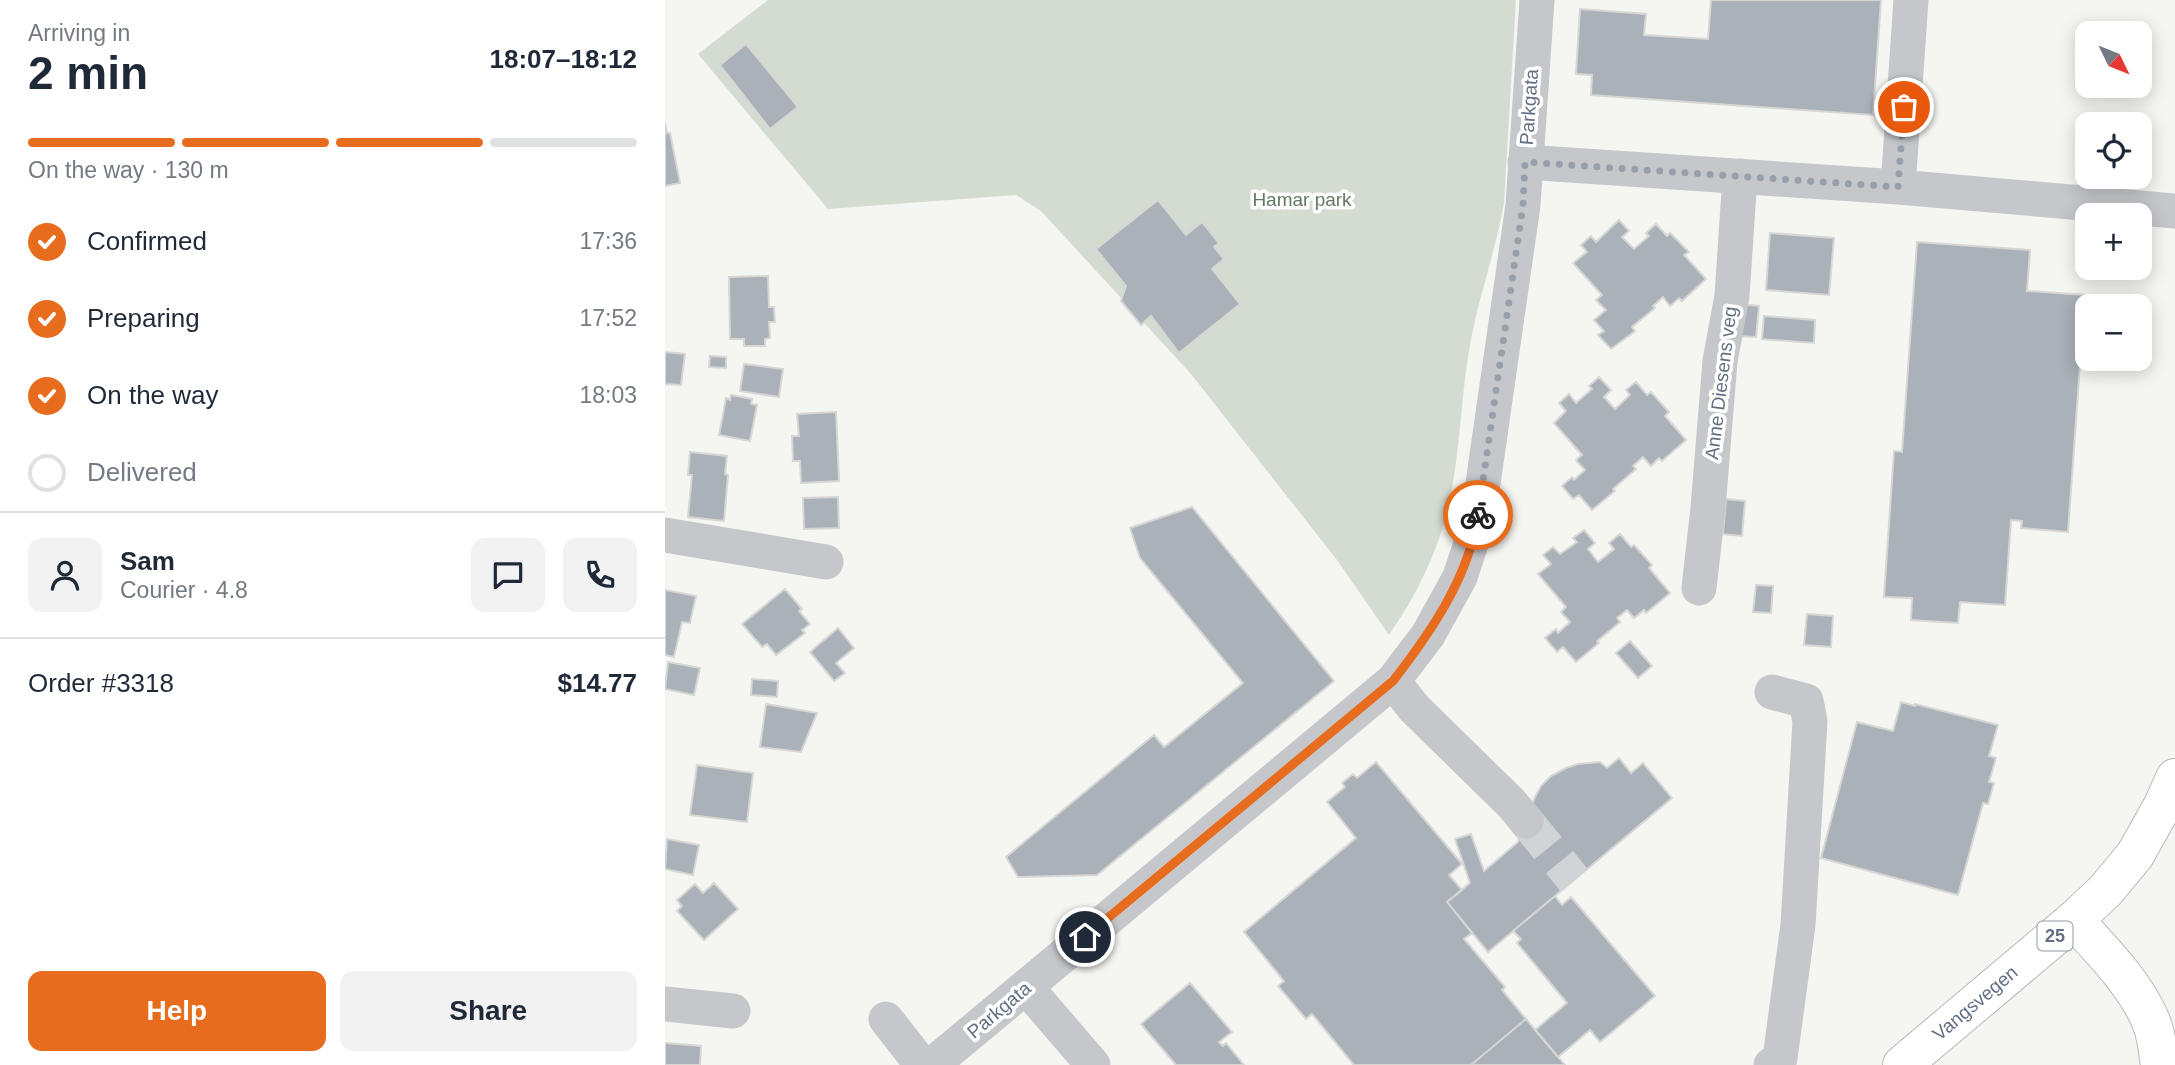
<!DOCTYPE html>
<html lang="en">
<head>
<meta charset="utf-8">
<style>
	body { margin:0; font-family:Arial,sans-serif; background:#f2f2f3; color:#1f2937; height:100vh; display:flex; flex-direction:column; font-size:26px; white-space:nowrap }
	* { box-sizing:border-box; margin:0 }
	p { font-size:23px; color:#747a83 }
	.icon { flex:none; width:38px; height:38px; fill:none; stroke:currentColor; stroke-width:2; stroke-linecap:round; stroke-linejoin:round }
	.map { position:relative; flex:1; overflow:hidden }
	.side { display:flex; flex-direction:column; background:#fff; width:665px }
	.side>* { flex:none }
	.needle { width:46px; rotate:133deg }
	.fabs { position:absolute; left:1410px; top:21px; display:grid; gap:14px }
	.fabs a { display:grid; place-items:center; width:77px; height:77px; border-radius:14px; background:#fff; box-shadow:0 4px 18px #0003; font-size:35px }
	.pin { position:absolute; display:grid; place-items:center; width:60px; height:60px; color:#fff; margin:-30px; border:4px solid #fff; border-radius:50%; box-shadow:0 2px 7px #0007 }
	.courier { position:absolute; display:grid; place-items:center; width:70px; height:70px; margin:-35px; border:5px solid #e86c1e; border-radius:50%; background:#fff; color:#222; box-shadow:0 2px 9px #0007 }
	.overview em { font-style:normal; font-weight:800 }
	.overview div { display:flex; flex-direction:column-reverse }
	.overview { display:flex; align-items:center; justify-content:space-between; height:119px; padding:0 28px }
	h1 { font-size:46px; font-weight:800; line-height:52px }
	.bar { display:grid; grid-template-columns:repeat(4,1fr); gap:10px 7px; align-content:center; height:84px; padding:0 28px }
	.bar i { height:9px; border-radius:5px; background:#e0e1e3 }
	.bar .on { background:#e86c1e }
	.bar p { grid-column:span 4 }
	.line { display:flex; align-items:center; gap:18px; padding:0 28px; border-top:2px solid #e0e1e3 }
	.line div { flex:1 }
	.round { display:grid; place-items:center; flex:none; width:74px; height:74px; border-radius:14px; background:#f2f2f3 }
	ol { padding:0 28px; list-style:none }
	li { display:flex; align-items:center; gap:21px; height:77px }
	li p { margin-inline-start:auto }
	li .icon { padding:7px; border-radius:50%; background:#e86c1e; color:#fff; stroke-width:4 }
	li:last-child { color:#747a83 }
	li i { width:38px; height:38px; border:4px solid #e0e1e3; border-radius:50% }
	.primary-button { display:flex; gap:14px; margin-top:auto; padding:14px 28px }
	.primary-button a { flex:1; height:80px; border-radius:14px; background:#e86c1e; color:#fff; font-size:28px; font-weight:800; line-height:80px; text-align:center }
	.primary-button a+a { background:#f2f2f3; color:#1f2937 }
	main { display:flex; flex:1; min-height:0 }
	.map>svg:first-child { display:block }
</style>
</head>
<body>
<main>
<section class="side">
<div class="overview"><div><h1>2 min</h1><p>Arriving in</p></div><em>18:07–18:12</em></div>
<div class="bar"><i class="on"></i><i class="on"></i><i class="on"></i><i></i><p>On the way · 130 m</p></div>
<ol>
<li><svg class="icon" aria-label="check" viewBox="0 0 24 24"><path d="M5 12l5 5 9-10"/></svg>Confirmed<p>17:36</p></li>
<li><svg class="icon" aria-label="check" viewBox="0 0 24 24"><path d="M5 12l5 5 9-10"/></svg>Preparing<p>17:52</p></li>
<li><svg class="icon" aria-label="check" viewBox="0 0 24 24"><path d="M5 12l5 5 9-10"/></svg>On the way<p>18:03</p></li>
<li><i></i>Delivered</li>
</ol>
<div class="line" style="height:126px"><a class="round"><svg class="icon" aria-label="person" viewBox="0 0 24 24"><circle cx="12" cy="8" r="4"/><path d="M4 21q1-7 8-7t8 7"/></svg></a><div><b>Sam</b><p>Courier · 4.8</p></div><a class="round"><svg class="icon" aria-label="chat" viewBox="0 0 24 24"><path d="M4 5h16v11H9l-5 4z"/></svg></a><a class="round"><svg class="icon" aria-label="phone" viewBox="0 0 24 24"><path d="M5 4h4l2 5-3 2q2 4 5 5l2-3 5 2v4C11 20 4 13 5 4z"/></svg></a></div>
<div class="line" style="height:91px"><div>Order #3318</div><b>$14.77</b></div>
<div class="primary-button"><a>Help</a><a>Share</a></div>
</section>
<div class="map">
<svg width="1510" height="1065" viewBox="0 0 1510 1065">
	<rect width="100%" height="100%" fill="#f5f5f1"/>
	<!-- green -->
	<path fill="#d4dcd2" d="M103 0H851L839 203C831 249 815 293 806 339 796 391 796 446 785 499 775 548 753 593 724 635L672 560 526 374 376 211 351 195 163 209 33 54Z"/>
	<!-- building -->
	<path fill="#aab1b8" stroke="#d6d6d4" stroke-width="2" d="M1046 0H1216L1208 115 926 95 927 75 911 74 915 9 981 14 979 35 1043 39Z
		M81 44 133 107 105 129 55 65Z
		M0 123 2 133H5L15 183 0 186Z
		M493 200 521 235 537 222 554 243 549 247 559 259 547 269 575 304 514 353 486 316 476 325 456 301 461 286 431 249Z
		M954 220 964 231 957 237 969 249 984 236 981 233 991 224 1002 236 1005 233 1024 252 1019 255 1041 279 1017 301 1014 298 1005 306 998 297 988 306 990 308 967 327 970 331 946 349 933 335 939 331 929 320 941 310 931 300 937 295 908 263 922 252 916 245 926 236 931 242Z
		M1105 233 1169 238 1164 295 1101 290Z
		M1252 242 1365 250 1362 291 1420 295 1403 532 1356 528 1357 521 1346 520 1340 605 1295 602 1293 623 1246 620 1247 598 1219 597 1229 451 1237 452Z
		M103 276 104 307H109L110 322H104L105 338 100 339V346H79V339H65L64 277Z
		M1074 304 1094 306 1091 337 1072 336Z
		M1099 316 1150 320 1149 343 1097 339Z
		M0 352 20 354 16 385 0 384Z
		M45 356 61 357V368L44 367Z
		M79 364 118 369 114 397 75 391Z
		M934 377 946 390 939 397 950 409 965 395 961 390 971 382 982 395 986 392 1004 412 1000 416 1021 440 997 461 994 458 986 466 978 457 968 466 971 469 948 489 950 491 927 510 914 495 908 499 897 486 907 477 909 480 920 470 911 460 917 455 889 423 901 411 894 403 904 394 911 403 927 389 924 386Z
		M66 395 87 399 86 404 92 405 85 441 54 435 61 398 65 400Z
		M171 412 174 481 136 483 135 461H128L127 436H134L132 414Z
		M25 452 62 456 60 474 63 475 59 521 23 517 27 475H23Z
		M173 497 174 528 139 529 138 498Z
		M1061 499 1080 501 1077 536 1058 534Z
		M527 507 669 681 432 875 353 877 341 857 489 735 499 747 578 683 475 558 465 528Z
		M919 530 930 543 923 549 933 562 949 549 944 543 955 534 966 547 969 545 987 565 984 568 1005 593 981 613 979 610 969 618 962 610 952 618 955 622 932 641 934 643 911 662 898 647 892 652 880 638 891 629 893 633 905 622 896 612 901 607 873 574 886 564 878 555 888 547 895 554 912 542 908 538Z
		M1091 585 1108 586 1106 613 1088 612Z
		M120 589 137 609 134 611 145 624 137 630 140 633 111 655 102 644 97 647 77 624Z
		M0 590 31 596 25 623 17 622 9 657 0 655Z
		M1142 614 1168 616 1166 647 1139 645Z
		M173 628 189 648 171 663 180 673 169 681 145 652Z
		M965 641 987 666 973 678 951 653Z
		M3 662 35 668 29 695 0 689Z
		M87 679 113 681 112 697 86 695Z
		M1236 702 1250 706V704L1333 725 1324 756 1331 758 1324 782 1329 783 1323 804 1318 803 1293 895 1156 858 1192 722 1228 731Z
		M101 704 152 713 136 752 95 747Z
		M954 758 966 773 978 763 1007 798 823 952 782 902 805 883 790 839 806 834 819 871 853 842 870 797 876 786 886 776 901 768 913 764 935 762 942 768Z
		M711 762 797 864 784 875 797 890 782 902 807 933 799 939 840 987 837 990 861 1019 806 1065H689L647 1014 641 1019 613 986 619 981 579 932 691 838 662 802 680 787 677 783 688 774 692 778Z
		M32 765 88 773 82 822 25 815Z
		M2 839 34 845 28 875 0 869Z
		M49 883 73 909 39 940 12 911 17 906 12 900 30 884 38 893Z
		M890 896 897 905 906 897 990 996 935 1042 925 1030 893 1057 870 1030 902 1003 852 943 856 939 848 931Z
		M525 983 567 1032 554 1042 558 1046 561 1043 579 1065H511L476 1024Z
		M861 1019 900 1065H806Z
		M0 1043 36 1046 35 1065H0Z"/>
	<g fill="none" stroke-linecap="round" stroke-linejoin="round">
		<!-- minor-tunnel -->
		<path stroke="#d0d4d6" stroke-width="35" stroke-dasharray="35 18" stroke-linecap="butt" d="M861 821 909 880"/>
		<!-- major casing -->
		<g stroke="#b5b8bd" stroke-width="40">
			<path id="major" d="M1409 920C1436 949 1475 989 1488 1027 1492 1039 1493 1053 1495 1065"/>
		</g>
		<!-- highway casing -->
		<g stroke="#b5b7bb" stroke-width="40">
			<path id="highway" d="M1237 1065 1409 920 1440 891 1470 855 1498 805 1510 778"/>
		</g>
		<!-- minor -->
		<path stroke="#c5c7cb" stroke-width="35" d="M860 162 1233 187 1510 211
			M1233 187 1246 0
			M0 535 161 562
			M1034 588 1043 508 1055 361 1067 296 1075 176
			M728 681 749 708 847 804 861 821
			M361 987 428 1065
			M0 1004 68 1011
			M221 1019 257 1065
			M267 1065 728 681 763 635 795 577 812 525 858 205 872 0
			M1106 1065 1115 1058 1133 925 1145 721 1141 701 1107 692"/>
		<!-- major -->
		<use href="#major" stroke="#fff" stroke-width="38"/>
		<!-- highway -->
		<use href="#highway" stroke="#fff" stroke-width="38"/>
	</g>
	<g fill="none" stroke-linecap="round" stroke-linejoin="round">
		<!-- done -->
		<path stroke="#969faa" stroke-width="7" stroke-dasharray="0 12.6" d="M813 515 858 205 860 162 1233 187 1239 107"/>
		<!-- route -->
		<path stroke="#e86c1e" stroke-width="9" d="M420 937 728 681C766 632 804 577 813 515"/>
	</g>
	<g text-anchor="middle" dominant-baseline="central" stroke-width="7" stroke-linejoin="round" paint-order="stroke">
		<!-- shield labels -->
		<rect fill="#fff" stroke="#929ba8" stroke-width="2" x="1372.5" y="921.5" width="35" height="29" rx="5"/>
		<g font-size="18" font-weight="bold" fill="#637083">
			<text x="1390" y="936">25</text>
		</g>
		<!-- street labels -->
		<g font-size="19" fill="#637083" stroke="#fff">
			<text transform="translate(864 107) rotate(-86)">Parkgata</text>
			<text transform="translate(1056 383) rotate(-83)">Anne Diesens veg</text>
			<text transform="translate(1310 1003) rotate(-40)">Vangsvegen</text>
			<text transform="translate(334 1010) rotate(-40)">Parkgata</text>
		</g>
		<!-- park labels -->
		<g font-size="19" fill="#637a62" stroke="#fff">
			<text x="637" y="199">Hamar park</text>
		</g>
	</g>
</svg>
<div class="fabs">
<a><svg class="needle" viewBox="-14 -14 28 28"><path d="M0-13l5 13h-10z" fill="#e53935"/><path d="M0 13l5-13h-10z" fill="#747a83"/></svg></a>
<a><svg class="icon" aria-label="locate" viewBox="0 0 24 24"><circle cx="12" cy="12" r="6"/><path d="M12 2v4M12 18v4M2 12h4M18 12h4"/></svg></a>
<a>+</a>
<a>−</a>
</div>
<div class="pin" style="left:1239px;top:107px;background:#ea580c"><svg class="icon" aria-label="bag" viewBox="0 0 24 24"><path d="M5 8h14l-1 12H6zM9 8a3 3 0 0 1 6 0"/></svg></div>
<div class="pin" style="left:420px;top:937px;background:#1f2937"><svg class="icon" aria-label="home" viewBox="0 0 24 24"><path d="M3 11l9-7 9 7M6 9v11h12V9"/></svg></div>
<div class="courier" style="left:813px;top:515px"><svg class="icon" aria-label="bike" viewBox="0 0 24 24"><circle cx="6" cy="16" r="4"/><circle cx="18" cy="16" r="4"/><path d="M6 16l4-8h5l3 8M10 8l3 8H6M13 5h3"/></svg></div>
</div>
</main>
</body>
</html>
